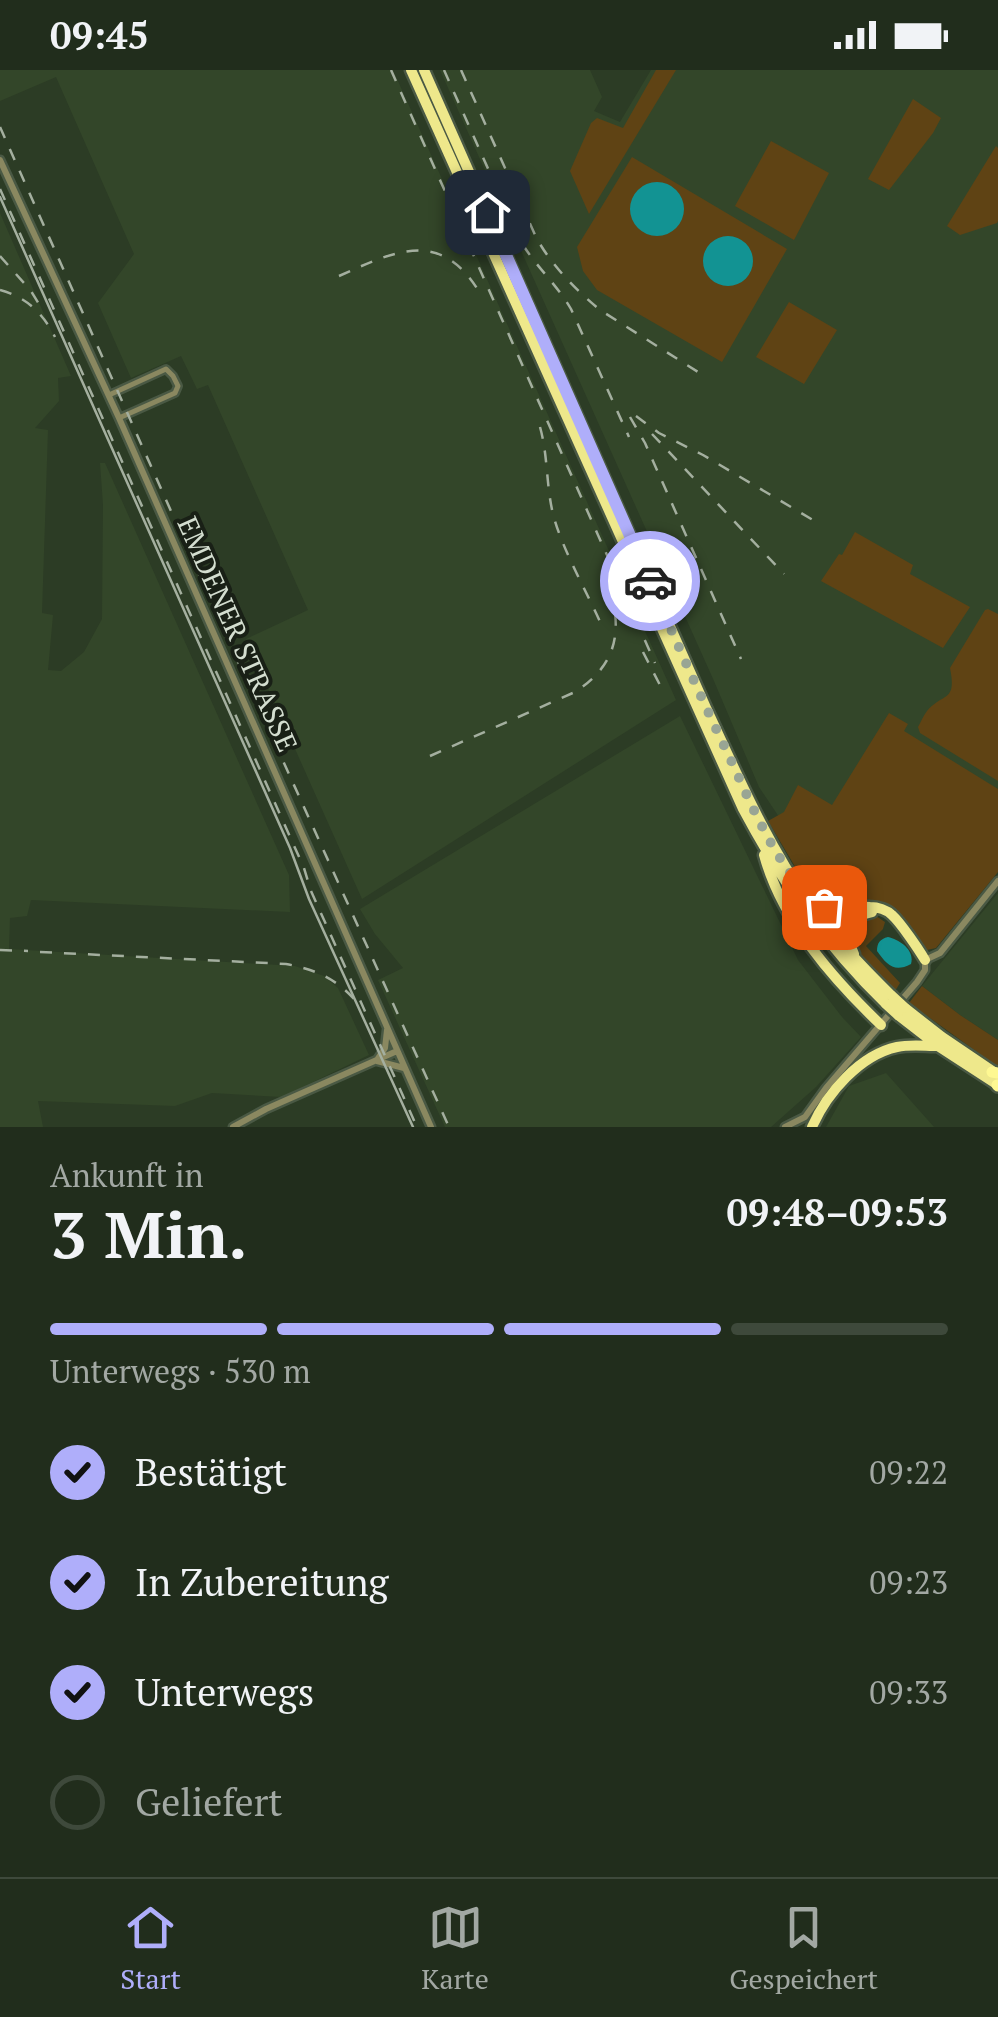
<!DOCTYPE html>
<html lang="de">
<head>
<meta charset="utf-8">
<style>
	body { margin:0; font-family:"PT Serif",serif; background:#293525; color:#f1f3f6; height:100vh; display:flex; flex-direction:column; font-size:38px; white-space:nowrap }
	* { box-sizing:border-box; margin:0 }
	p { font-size:32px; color:#a2a8a3 }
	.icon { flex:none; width:55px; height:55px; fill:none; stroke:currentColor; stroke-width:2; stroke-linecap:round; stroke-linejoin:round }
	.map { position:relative; height:1057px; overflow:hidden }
	.side { display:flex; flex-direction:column; background:#212d1c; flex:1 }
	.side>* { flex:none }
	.pin { position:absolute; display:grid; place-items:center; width:85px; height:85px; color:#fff; margin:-42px; border-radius:20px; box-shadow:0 5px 15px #0006 }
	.courier { position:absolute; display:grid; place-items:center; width:100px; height:100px; margin:-50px; border:8px solid #afaefa; border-radius:50%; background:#fff; color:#222; box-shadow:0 2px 12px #0007 }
	.headline em { font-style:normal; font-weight:800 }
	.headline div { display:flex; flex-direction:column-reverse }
	.headline { display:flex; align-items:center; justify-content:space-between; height:170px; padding:0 50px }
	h1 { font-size:65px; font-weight:800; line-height:75px }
	.bar { display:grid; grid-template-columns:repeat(4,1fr); gap:15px 10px; align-content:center; height:120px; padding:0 50px }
	.bar i { height:12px; border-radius:8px; background:#3e493b }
	.bar .on { background:#afaefa }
	.bar p { grid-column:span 4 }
	ol { padding:0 50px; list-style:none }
	li { display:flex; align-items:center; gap:30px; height:110px }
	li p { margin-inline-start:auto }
	li .icon { padding:10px; border-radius:50%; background:#afaefa; color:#111; stroke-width:4 }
	li:last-child { color:#a2a8a3 }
	li i { width:55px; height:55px; border:5px solid #3e493b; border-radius:50% }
	.status { display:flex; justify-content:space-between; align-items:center; height:70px; padding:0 50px; background:#212d1c; direction:ltr }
	.status svg { height:28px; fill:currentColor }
	.menu { display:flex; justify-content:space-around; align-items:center; height:140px; border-top:2px solid #3e493b; background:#212d1c; font-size:28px; color:#a2a8a3 }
	.menu a { display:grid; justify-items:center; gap:5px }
	.menu .on { color:#afaefa }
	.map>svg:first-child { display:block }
</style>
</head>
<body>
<div class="status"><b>09:45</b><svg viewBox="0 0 49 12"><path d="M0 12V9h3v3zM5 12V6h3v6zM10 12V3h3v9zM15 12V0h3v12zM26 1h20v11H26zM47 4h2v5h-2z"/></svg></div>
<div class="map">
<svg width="998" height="1057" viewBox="0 0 998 1057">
	<rect width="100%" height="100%" fill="#2c3c25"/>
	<!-- built -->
	<path fill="#334629" d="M0 0H393L676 630 362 829 246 569 308 540 208 315 197 319 181 286 131 308 98 233 134 184 56 7 0 31Z
		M440 0H590L602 27 594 41 620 52 651 0H998V788L824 814 759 717 714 611Z
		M0 143 71 306 58 308 59 331 35 358 48 360 42 543 53 545 48 600 61 601 84 582 102 549 103 435 100 393H105L289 805 290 842 31 830 27 846 10 848 9 879 295 896 324 906 338 918 369 985 282 1027 212 1023 175 1036 38 1031 43 1057H0Z
		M680 646 798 890 842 947 861 967 816 1017 771 1057H445L378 910 403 898 375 864 360 839Z
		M998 823V970L960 945 922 916Z
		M886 1003 934 1057H826L849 1016Z"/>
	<!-- green -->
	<path fill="#5f4314" d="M656 0H676L589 144 570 101 591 53 597 48 623 58Z
		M913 29 941 48 933 63 889 120 868 109Z
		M771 71 829 103 794 170 735 136Z
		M996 76 998 78V151L997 153 960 165 947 156Z
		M632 87 787 179 722 292 597 220 583 201 577 177Z
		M789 232 837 260 804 314 756 287Z
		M855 462 913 495 910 504 970 537 943 578 821 511 839 484 842 485Z
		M988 539 998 544V711L920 663 918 657C921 652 923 646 927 641 943 622 957 633 950 598L985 540Z
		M889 643 908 654 904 661 998 719V802L936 878 927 880 899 844 879 832 832 835 817 828 800 805 768 751 784 742 798 715 832 735Z
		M876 846 885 852 883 859 866 876 900 913 895 921C877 902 850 884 854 857L865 847Z
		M922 916 960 945 998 970V997L909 933Z"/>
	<!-- water -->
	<path fill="#129393" d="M630 139a27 27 0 1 1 54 0a27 27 0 1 1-54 0Z
		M703 191a25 25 0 1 1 50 0a25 25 0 1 1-50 0Z
		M888 867C900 870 915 880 911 894 894 903 887 895 877 881 877 873 880 869 888 867Z"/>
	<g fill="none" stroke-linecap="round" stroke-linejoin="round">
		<!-- minor casing -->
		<g stroke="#4a5944" stroke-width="10">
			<path id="minor" d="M109 325 166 299 173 306 178 316 175 323 119 348"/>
		</g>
		<!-- tertiary casing -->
		<g stroke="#4a5944" stroke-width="11">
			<path id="tertiary" d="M0 90 119 348 431 1057
				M377 990 385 978 387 960
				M377 991 404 998
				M233 1057 266 1039 397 981
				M785 1057 805 1047 826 1018 917 912 925 900V890L940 883 998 811"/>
		</g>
		<!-- trunk casing -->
		<g stroke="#4a5944" stroke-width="15">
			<path id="trunk" d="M411 0 743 739C782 812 826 876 886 934
				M424 0 707 640C738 706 767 774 809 833 834 867 862 897 892 926
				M764 785C782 851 833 909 881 955
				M810 827C835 847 844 835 870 837 878 837 887 840 892 845 901 853 919 880 925 890
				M854 884C844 862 845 848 872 842
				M905 938 942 967 997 1004
				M898 945 938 976 998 1015
				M812 1057C827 1023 860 985 897 977 910 974 924 976 938 976"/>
		</g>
		<!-- motorway casing -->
		<g stroke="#4a5944" stroke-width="16">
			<path id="motorway" d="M992 1002 998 1003
				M997 1015 998 1016"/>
		</g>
		<!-- minor -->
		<use href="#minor" stroke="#8a8860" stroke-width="5"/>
		<!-- tertiary -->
		<use href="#tertiary" stroke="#8a8860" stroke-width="6"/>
		<!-- trunk -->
		<use href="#trunk" stroke="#eee88b" stroke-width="10"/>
		<!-- motorway -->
		<use href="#motorway" stroke="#fef892" stroke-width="11"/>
		<!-- tram -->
		<path stroke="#a4af9f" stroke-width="2.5" d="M0 127 290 778 309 829 413 1057"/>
		<!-- rail -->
		<path stroke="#a4af9f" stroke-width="2.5" stroke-dasharray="12 12" stroke-linecap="butt" d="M391 0 655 593
			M444 0 519 168C533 194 556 213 571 239L629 367
			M461 0 536 167C551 195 576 220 600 240L706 307
			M0 57 240 596 449 1057
			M0 119 304 798 311 821 417 1057
			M0 186 31 221 39 234
			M339 206C395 181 442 157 481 225
			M0 220C26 227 43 243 55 267
			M636 346 659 363 703 385 813 450
			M630 347 645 373 741 589
			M540 357C548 385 546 415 553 444 562 479 586 520 601 554
			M652 364 784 504
			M643 582 663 621
			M430 686 575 622C617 595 623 561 609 516
			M0 880 28 881
			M40 882 286 894C314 899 335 908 354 929"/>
		<!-- trunk-bridge casing -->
		<g stroke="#4a5944" stroke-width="15" stroke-linecap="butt">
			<path id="trunk-bridge" d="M892 926 905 938
				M886 934 898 945"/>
		</g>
		<!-- trunk-bridge -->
		<use href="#trunk-bridge" stroke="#eee88b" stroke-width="10"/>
	</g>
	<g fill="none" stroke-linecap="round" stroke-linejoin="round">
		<!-- done -->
		<path stroke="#99a594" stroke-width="10" stroke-dasharray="0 18" d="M650 511C676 571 702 630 730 688 751 734 782 810 824 837"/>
		<!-- route -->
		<path stroke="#afaefa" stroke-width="12" d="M487 142 650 511"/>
	</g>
	<g text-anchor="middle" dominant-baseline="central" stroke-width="8" stroke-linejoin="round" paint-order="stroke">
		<!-- street labels -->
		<g font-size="28" fill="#d4ded0" stroke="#192016">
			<text transform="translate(238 564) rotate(66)">EMDENER STRASSE</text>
		</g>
	</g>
</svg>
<div class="pin" style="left:824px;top:837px;background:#ea580c"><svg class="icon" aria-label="bag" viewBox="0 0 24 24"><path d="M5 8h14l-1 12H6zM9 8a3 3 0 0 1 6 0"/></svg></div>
<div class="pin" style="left:487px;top:142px;background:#1f2937"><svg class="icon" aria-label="home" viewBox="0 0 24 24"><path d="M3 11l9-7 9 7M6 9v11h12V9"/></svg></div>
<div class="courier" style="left:650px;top:511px"><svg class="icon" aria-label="car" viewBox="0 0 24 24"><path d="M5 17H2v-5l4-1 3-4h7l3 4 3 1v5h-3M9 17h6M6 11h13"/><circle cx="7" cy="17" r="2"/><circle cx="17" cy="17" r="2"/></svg></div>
</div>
<section class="side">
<div class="headline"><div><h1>3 Min.</h1><p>Ankunft in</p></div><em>09:48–09:53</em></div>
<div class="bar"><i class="on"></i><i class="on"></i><i class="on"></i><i></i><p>Unterwegs · 530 m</p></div>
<ol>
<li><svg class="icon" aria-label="check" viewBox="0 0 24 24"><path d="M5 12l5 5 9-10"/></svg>Bestätigt<p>09:22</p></li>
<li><svg class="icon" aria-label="check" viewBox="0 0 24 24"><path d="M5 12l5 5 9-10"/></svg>In Zubereitung<p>09:23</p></li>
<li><svg class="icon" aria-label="check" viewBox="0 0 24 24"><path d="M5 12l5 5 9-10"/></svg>Unterwegs<p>09:33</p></li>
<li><i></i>Geliefert</li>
</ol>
</section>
<nav class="menu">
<a class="on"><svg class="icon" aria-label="home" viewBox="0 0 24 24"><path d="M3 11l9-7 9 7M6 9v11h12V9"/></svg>Start</a>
<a><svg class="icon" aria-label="map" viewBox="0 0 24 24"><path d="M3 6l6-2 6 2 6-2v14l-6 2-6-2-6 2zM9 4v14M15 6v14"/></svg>Karte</a>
<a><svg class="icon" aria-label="saved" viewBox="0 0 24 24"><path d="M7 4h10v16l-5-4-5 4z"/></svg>Gespeichert</a>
</nav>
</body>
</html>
